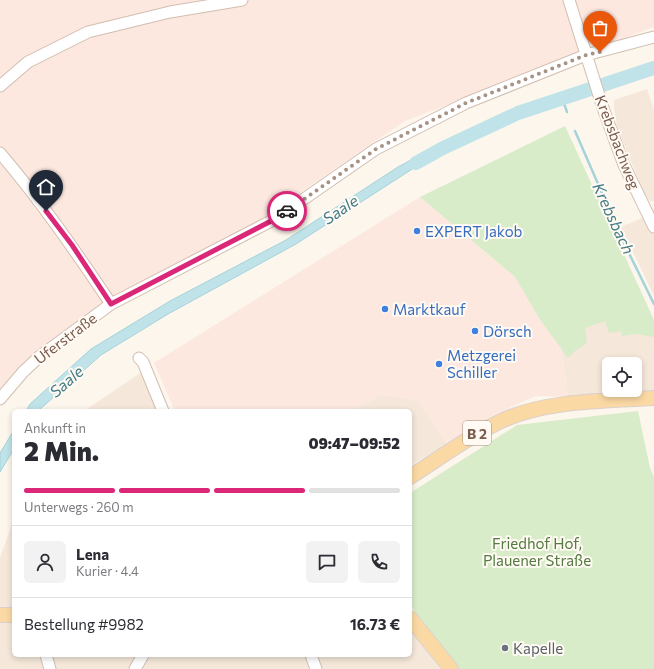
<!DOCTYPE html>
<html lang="de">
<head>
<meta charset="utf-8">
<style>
	body { margin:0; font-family:Commissioner,sans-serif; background:#f2f2f3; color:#2b2b33; height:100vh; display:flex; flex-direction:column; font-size:15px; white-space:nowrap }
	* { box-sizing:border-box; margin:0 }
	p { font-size:13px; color:#7c7c81 }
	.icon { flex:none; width:22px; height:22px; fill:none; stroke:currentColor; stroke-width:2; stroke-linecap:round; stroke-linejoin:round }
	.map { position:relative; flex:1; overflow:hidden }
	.drawer { position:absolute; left:12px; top:409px; width:400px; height:248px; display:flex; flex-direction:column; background:#fff; border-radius:6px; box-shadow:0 2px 6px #0003 }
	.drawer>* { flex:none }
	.fabs { position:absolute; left:602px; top:357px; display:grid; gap:8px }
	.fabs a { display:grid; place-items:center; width:40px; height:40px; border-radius:6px; background:#fff; box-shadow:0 2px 6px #0003; font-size:20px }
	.pin { position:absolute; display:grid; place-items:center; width:34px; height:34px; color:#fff; margin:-41px -17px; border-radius:50% 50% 50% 0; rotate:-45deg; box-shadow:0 0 4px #0007 }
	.pin .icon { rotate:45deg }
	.courier { position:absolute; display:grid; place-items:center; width:40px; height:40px; margin:-20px; border:3px solid #db2777; border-radius:50%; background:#fff; color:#222; box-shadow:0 1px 5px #0007 }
	.summary em { font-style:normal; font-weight:800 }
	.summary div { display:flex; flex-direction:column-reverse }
	.summary { display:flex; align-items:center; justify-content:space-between; height:68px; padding:0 12px }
	h1 { font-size:26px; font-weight:800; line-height:30px }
	.bar { display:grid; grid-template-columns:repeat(4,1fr); gap:6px 4px; align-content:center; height:48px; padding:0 12px }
	.bar i { height:5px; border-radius:3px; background:#e1e1e2 }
	.bar .selected { background:#db2777 }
	.bar p { grid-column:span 4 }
	.line { display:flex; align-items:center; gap:10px; padding:0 12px; border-top:1px solid #e1e1e2 }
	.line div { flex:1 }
	.round { display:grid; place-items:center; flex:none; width:42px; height:42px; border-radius:6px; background:#f2f2f3 }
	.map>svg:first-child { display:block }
</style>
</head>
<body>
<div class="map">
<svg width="654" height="669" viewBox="0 0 654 669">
	<rect width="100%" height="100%" fill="#fdf6ec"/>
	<!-- residential -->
	<path fill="#f5e8da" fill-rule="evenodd" d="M647 89 654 110V201H650L644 193 617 127 614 108V100Z
		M654 213V296L621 227Z
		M623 318 654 330V390L568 397 558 332 578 325ZM609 364H635V390H609Z
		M149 367 167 411H84Z
		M384 395 420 400 447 444 410 466V411H352L379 396Z
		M14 518V655H410V630L440 669H0V558Z"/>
	<!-- commercial -->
	<path fill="#fde8e0" d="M0 0H654V27L405 121 253 225 152 277 19 369 0 390Z
		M420 197 515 277 540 320 560 347 568 397 536 396 493 415 447 444 419 401 392 396H379L352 411H175L154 363Z"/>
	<!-- green -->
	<path fill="#d8ecc9" d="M565 126 654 320V337L636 334 622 336 621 331 609 333 605 321 585 328 587 343 575 351 568 358 540 320 515 277 420 197Z
		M638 411 650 468 654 477V669H458L410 605V493L517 425Z"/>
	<!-- water -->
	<path fill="#bfe3e8" stroke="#a5d3da" d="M431 149 434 155 296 244 168 314 101 355 38 411H26L30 404 91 349 170 301 286 240 398 167Z
		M14 430V449L0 472V453Z"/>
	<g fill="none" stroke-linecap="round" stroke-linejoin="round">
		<!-- stream -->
		<path stroke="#a5d3da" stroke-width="2.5" d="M562 98 567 112
			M575 131 622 239 654 304"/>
		<!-- river -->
		<path stroke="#bfe3e8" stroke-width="14" d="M416 163 443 148 518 113 654 68"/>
		<!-- minor casing -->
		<g stroke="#d1beb0" stroke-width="13">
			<path id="minor" d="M569 0 603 108 624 165 654 227
				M0 86 28 62 88 32 170 12 242 0
				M0 153C41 201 76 252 111 304
				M139 358 143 362 163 411
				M0 399 23 372 39 357 111 304 275 219 376 149 466 103 586 55 654 37
				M46 655 50 669
				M311 655 316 669
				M135 669 143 655"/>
		</g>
		<!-- major casing -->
		<g stroke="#dad1cd" stroke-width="16">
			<path id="major" d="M410 477C440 458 469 436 501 421 546 400 605 401 654 398
				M0 615H14
				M410 618 451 669"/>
		</g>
		<!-- minor -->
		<use href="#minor" stroke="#fff" stroke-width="11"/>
		<!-- major -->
		<use href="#major" stroke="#fbd9a5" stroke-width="14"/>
	</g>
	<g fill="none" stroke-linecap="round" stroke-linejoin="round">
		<!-- done -->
		<path stroke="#a89285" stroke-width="4" stroke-dasharray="0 7.2" d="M287 211 376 149 466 103 586 55 600 52"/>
		<!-- route -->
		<path stroke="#db2777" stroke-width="5" d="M46 211 72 245 111 304 275 219 287 211"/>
	</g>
	<!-- markers -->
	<g fill="#3f7fe0" stroke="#fffaf3" stroke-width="1.5">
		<circle cx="417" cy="231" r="4"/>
		<circle cx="385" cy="309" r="4"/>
		<circle cx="475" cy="331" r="4"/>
		<circle cx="439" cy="364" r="4"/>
	</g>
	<circle fill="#6b7280" stroke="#fffaf3" stroke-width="1.5" cx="505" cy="648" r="4"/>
	<g text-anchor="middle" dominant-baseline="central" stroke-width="4" stroke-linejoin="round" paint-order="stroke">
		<!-- shield labels -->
		<rect fill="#fffaf3" stroke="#a28b7f" stroke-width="1" x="463" y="421" width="28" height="24" rx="3"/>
		<g font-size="14" font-weight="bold" fill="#7a5c4d">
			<text x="477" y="433">B 2</text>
		</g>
		<!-- street labels -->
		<g font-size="15" fill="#7a5c4d" stroke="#fffaf3">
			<text transform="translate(618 142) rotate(69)">Krebsbachweg</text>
			<text transform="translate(65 338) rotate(-37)">Uferstraße</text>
		</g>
		<!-- shop labels -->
		<g font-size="15" fill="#366cbe" stroke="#fffaf3" text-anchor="start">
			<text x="425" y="231">EXPERT Jakob</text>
			<text x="393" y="309">Marktkauf</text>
			<text x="483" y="331">Dörsch</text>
			<text x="447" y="355">Metzgerei<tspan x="447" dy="17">Schiller</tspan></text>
		</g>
		<!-- park labels -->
		<g font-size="15" fill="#537a41" stroke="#fffaf3">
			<text x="537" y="543">Friedhof Hof,<tspan x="537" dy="17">Plauener Straße</tspan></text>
		</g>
		<!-- worship labels -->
		<g font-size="15" fill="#5b616d" stroke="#fffaf3" text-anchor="start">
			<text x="513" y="648">Kapelle</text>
		</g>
		<!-- water labels -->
		<g font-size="16" font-style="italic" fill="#437c86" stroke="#fffaf3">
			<text transform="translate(340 209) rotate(-34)">Saale</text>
			<text transform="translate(614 218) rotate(65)">Krebsbach</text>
			<text transform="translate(66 381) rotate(-41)">Saale</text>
		</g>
	</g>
</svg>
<div class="fabs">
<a><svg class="icon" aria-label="locate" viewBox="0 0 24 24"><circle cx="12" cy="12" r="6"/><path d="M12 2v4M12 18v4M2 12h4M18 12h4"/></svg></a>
</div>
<div class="pin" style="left:600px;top:52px;background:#ea580c"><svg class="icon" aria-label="bag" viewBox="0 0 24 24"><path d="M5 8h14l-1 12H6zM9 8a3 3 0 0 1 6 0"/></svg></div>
<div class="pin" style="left:46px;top:211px;background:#1f2937"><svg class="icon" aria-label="home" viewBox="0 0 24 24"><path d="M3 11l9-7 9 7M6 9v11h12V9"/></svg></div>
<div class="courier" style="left:287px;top:211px"><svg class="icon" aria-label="car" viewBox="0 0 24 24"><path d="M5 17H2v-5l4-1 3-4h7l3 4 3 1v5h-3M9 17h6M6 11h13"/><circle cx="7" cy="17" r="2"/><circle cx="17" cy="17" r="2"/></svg></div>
<section class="drawer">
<div class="summary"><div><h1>2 Min.</h1><p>Ankunft in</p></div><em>09:47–09:52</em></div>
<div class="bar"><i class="selected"></i><i class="selected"></i><i class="selected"></i><i></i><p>Unterwegs · 260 m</p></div>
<div class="line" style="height:72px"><a class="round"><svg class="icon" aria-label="person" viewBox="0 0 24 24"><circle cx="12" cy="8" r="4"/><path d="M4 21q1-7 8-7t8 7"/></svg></a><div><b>Lena</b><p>Kurier · 4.4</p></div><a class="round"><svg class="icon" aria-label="chat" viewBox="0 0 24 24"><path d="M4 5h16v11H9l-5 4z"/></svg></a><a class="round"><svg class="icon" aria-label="phone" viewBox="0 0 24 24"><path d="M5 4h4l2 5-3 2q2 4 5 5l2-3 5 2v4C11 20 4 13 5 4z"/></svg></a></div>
<div class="line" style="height:52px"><div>Bestellung #9982</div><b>16.73 €</b></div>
</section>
</div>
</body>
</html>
